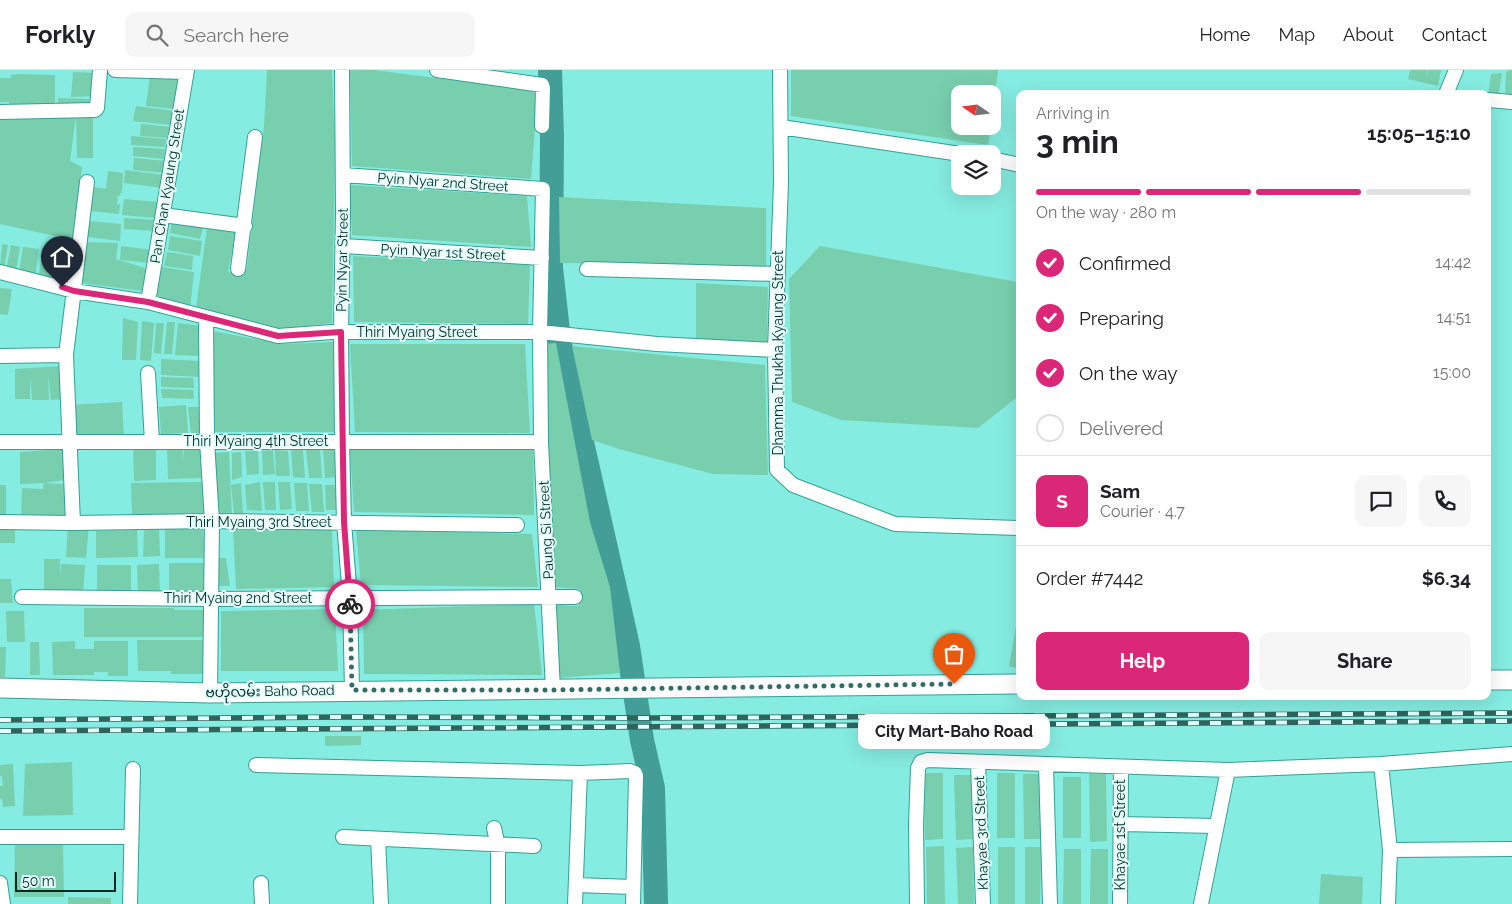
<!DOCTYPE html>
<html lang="en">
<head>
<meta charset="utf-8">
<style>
	body { margin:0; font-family:Raleway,"Noto Sans Myanmar",sans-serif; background:#f6f6f6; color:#202124; height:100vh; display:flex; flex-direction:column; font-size:19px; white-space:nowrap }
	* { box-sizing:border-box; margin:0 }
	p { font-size:16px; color:#757577 }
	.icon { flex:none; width:28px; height:28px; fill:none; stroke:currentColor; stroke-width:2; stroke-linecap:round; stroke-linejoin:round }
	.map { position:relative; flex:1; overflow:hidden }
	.panel { position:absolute; left:1016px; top:20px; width:475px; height:610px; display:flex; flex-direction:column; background:#fff; border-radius:10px; box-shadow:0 5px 20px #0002 }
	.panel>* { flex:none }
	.needle { width:32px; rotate:284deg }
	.buttons { position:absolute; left:951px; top:15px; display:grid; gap:10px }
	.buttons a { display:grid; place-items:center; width:50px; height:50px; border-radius:10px; background:#fff; box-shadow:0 5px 20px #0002; font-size:25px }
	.scale { position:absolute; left:15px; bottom:12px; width:101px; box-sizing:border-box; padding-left:5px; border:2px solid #072926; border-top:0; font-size:14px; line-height:18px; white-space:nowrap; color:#072926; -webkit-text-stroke:4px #e3fffb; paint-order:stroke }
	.pin { position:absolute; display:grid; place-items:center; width:42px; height:42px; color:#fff; margin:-51px -21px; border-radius:50% 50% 50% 0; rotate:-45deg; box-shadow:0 0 5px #0007 }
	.pin .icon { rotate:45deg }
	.courier { position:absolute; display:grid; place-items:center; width:50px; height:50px; margin:-25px; border:4px solid #db2777; border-radius:50%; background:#fff; color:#222; box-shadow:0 1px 6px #0007 }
	.bubble { position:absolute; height:35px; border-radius:10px; background:#fff; box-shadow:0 5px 20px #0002; font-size:16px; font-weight:700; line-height:35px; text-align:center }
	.overview em { font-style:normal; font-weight:700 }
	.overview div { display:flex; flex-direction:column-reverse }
	.overview { display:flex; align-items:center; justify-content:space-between; height:85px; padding:0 20px }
	h1 { font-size:32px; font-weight:700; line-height:38px }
	.bar { display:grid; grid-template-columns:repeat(4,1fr); gap:8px 5px; align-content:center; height:60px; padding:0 20px }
	.bar i { height:6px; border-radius:4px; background:#e0e0e0 }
	.bar .selected { background:#db2777 }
	.bar p { grid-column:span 4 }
	.line { display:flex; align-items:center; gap:12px; padding:0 20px; border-top:1px solid #e0e0e0 }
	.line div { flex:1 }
	.round { display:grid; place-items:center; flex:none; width:52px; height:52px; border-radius:10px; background:#f6f6f6 }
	ol { padding:0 20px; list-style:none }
	li { display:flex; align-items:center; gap:15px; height:55px }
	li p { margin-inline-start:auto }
	li .icon { padding:5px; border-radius:50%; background:#db2777; color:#fff; stroke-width:4 }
	li:last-child { color:#757577 }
	li i { width:28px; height:28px; border:2px solid #e0e0e0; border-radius:50% }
	.button { display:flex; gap:10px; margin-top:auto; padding:10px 20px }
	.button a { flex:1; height:58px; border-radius:10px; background:#db2777; color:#fff; font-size:20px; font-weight:700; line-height:58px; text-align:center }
	.button a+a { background:#f6f6f6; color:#202124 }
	header { display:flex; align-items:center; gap:30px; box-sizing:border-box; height:70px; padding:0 25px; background:#fff; border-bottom:1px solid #e0e0e0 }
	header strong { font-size:24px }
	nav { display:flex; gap:28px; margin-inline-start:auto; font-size:18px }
	.search { width:350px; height:45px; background:#f6f6f6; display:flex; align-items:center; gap:12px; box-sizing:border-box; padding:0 18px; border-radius:10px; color:#757577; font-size:19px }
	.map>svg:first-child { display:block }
</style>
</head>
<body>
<header>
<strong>Forkly</strong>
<div class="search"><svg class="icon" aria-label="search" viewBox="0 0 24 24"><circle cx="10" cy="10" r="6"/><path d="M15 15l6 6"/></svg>Search here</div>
<nav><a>Home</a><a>Map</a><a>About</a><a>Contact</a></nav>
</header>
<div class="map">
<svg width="1512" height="834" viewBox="0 0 1512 834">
	<rect width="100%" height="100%" fill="#85ece1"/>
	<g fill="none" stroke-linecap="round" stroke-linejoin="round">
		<!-- river -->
		<path stroke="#429e96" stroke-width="24" d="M550 0 552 67 551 198 559 270 628 576 642 670 653 718 656 834"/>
	</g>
	<!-- building -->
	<path fill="#78cfad" d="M267 0H332L335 77 332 253 275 260 196 238 207 157 236 161 228 202 240 206 247 198 264 56Z
		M350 0H374L538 21 531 109 352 96Z
		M791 0H998L994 33 992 24H960V56H991L988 75 791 46Z
		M1410 0H1427L1426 9 1428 0H1441L1438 16 1408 9Z
		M1509 0H1512V27H1505L1506 2Z
		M73 2 96 3V26L71 27Z
		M1502 3 1498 29 1488 27 1491 4Z
		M19 4 55 5V35L9 36V32H0V8H11V5Z
		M150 5 182 7 176 39 146 36Z
		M58 28 89 29V40L58 39Z
		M136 36 176 41 173 55 133 51Z
		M93 42V88H77L76 46 70 91 82 97 73 170 0 154V50L76 46Z
		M141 54 171 57 169 68 140 66Z
		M131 66 166 69 165 77 131 75Z
		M133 77 165 79 164 89 133 86Z
		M134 88 166 91 165 103 133 100Z
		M125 100 164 105 162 118 124 113Z
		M108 101 123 103 122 120 120 126 118 125 117 135 120 134 119 144 90 141 94 117 106 119Z
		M350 115 527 126 531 177 352 165Z
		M559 127 766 138V196L560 193Z
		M124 129 158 132 156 148 122 145Z
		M124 148 156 150 155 161 124 159Z
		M172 150 204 155 200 169 170 163Z
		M89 151 121 154 120 171 88 167Z
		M170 166 202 171 200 186 168 180Z
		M83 172 118 173 116 189 148 199 143 221 80 213Z
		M2 174 8 175 4 199 0 198Z
		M11 175 20 177 16 202 6 200Z
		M121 176 152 180 150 193 120 190Z
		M820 176 1017 212 1020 253V325L978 358 841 350 792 332 789 209Z
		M23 177 39 179 35 208 19 203Z
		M43 179 64 183 62 202 66 183 77 185 71 214 38 209Z
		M167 182 193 186 192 200 164 196Z
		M353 186 530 195 528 254 354 252Z
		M162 197 194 202 190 239 156 229Z
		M696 213 768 217 767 275 696 269Z
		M0 218 12 219 8 245 0 244Z
		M123 248 138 252 136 290H122Z
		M142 251 154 253 151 291 140 290Z
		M167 252H175L172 284H164Z
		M156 253H164L161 284 154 283Z
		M178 253 201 256 200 286 175 285Z
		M212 261 282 274 335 272 336 362H215Z
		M556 273 590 452 610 517 620 603 558 608 553 535 579 536 580 519 554 517 543 274Z
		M350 274H525L530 363 355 362Z
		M572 276 765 295 768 405 713 404 619 379 592 370Z
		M161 289 200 291V307L161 305Z
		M62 296 65 329 51 330 48 305 49 330H32L30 305V329H15V299Z
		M161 307 193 308 194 318 161 317Z
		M161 319 193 320 194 329 162 328Z
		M122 332 124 367 73 369 70 335Z
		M186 335 188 363 161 364 159 337Z
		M188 337H199L202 363H191Z
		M133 376H156V410L134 411Z
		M183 376V392L184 379H202V408L168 409 167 377Z
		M320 378 322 408H309L306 380Z
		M67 379 65 410 44 413 66 414 65 448 21 447 22 418 43 419 44 413 20 414V382Z
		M350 379H533L534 445 354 442Z
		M273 380 275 404 263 405 262 381Z
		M275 380 288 381 290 406H276Z
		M291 380H303L305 408 293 407Z
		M323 380H339L338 407 325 408Z
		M245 381H258L259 404 247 405Z
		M229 382 232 446 218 447 215 383Z
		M241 382 242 407 232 410V383Z
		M204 412 205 444 132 446 131 413Z
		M260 412 262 441 247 440 245 415Z
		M263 412H275L276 440H265Z
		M278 412H290L292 439 280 440Z
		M241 413 243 444 234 445 231 415Z
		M294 413H307L309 441H296Z
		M309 414H322L324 442H312Z
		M0 415H6V444H0Z
		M325 415H339L340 440H326Z
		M68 454 89 455 86 488 66 487Z
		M165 457 203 458 205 488H165Z
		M0 458H15V473H0Z
		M144 458H159L160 486 143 487Z
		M233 458 332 459 334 517 236 519Z
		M137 460 138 487 96 488V461Z
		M356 460 532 464 538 517 361 515Z
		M216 488H226L230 516H217Z
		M44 489H60V509L61 494 85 495 83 525 44 524Z
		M169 493H204L205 524H169Z
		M159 494 160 527H138L137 495Z
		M97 495H131V526H97Z
		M0 509H11L13 533H0Z
		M534 534 542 605 364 604 363 540Z
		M84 538H174V540H206V567H84Z
		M335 539 338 601H221V541Z
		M1019 539 1020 540V599L1009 596Z
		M6 541H24L25 572H7Z
		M137 570H206V604H171V601H138Z
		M75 571V579H94V571H128V606H108V602H94V605H53L52 572Z
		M30 572H39L40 605H30Z
		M0 577H6L5 607H0Z
		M325 666H361V675L325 676Z
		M72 692 73 745 23 746 25 694Z
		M13 694 15 736 3 737 2 729H0V716H3L2 706H0V695Z
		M924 703H943V769L925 770Z
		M997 703H1015V768H997Z
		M1023 704H1039L1041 769H1024Z
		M1089 704H1106L1107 771 1090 772Z
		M954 705H971L973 769 956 770Z
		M1063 707H1081V768H1063Z
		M63 774 64 827H14L15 775Z
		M944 776 945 834H927L926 777Z
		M973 777 974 834H958L956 778Z
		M998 777H1015V834H998Z
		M1025 777H1041L1040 834H1025Z
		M1064 779H1081V834H1063Z
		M1091 779H1108V834H1090Z
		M1321 804 1363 807 1362 834H1319Z
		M68 827 111 828V834H68Z"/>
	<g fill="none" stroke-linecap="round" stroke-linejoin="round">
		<!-- street casing -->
		<g stroke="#32a097" stroke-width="16">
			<path id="street" d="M115 0 186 2
				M342 0 343 143 341 262 342 371 344 452 350 528 352 620
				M437 0 542 15 543 18 542 56
				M780 0 781 112 775 280 777 400 793 415 895 454 1020 458
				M1446 24 1456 0
				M1488 30 1512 32
				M0 42 95 40 97 38 100 0
				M781 57 960 84
				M992 89 1020 95
				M343 105 543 119 540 262 541 372 553 620
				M163 145 245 156
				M343 176 542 188
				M238 199 255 67
				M587 199 778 204
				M0 202 74 221 148 232 278 266 332 262H540L657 274 775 280
				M148 232 187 0
				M206 248 207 371 212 451 210 623
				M0 286 66 285
				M148 303 152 372
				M0 372H541
				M0 452 73 453 212 451 517 455
				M73 453 66 285 87 112
				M22 527 212 529 575 527
				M978 693 983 834
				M1381 694 1390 780 1388 834
				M256 695 580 703 630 701 635 703 636 706 633 834
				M1046 695 1050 834
				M1121 754 1216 756
				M494 758 498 776V834
				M0 767H131
				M343 767 534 776
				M378 769 381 834
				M1390 780 1512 779
				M0 813 3 834
				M261 813 262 834
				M576 815 633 817
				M130 834 133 699
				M575 834 580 703
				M917 834 916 754 918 698 921 692 928 690 1228 700 1381 694 1512 684
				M1120 834 1121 697
				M1201 834 1228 700"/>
		</g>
		<!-- secondary casing -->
		<g stroke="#32a097" stroke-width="21">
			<path id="secondary" d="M1488 610H1512
				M0 618 210 623 1020 614"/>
		</g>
		<!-- street -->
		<use href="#street" stroke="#fff" stroke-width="14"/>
		<!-- secondary -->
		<use href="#secondary" stroke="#fff" stroke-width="19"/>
		<!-- rail casing -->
		<g stroke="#2d645e" stroke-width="5.5">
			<path id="rail" d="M0 650 342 647 653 648 1512 643
				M0 661 1512 651"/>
		</g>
		<!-- rail -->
		<use href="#rail" stroke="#e3fffb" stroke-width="4" stroke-dasharray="11" stroke-linecap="butt"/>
	</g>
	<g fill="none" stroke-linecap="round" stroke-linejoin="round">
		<!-- done -->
		<path stroke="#336d67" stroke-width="5" stroke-dasharray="0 9" d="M350 534 352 620H553L954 614"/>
		<!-- route -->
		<path stroke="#db2777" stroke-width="6" d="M62 217 74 221 148 232 278 266 341 262 344 452 350 534"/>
	</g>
	<g text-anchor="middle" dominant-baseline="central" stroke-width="4" stroke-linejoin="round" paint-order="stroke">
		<!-- street labels -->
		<g font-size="14" fill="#072926" stroke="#e3fffb">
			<text transform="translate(443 112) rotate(4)">Pyin Nyar 2nd Street</text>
			<text transform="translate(167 116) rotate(-81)">Pan Chan Kyaung Street</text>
			<text transform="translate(443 182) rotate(3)">Pyin Nyar 1st Street</text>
			<text transform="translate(342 190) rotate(-89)">Pyin Nyar Street</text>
			<text x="417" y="262">Thiri Myaing Street</text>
			<text transform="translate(778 283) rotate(-90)">Dhamma Thukha Kyaung Street</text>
			<text x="256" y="371">Thiri Myaing 4th Street</text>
			<text x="259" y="452">Thiri Myaing 3rd Street</text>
			<text transform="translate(546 460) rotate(-93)">Paung Si Street</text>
			<text x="238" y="528">Thiri Myaing 2nd Street</text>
			<text transform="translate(270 621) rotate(-1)">ဗဟိုလမ်း Baho Road</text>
			<text transform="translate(981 763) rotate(-92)">Khayae 3rd Street</text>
			<text transform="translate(1120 765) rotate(-90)">Khayae 1st Street</text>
		</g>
	</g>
</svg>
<div class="buttons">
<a><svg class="needle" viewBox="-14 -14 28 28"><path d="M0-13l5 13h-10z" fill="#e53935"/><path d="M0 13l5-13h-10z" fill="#757577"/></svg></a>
<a><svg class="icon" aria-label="layers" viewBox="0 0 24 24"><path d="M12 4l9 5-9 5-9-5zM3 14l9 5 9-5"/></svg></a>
</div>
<div class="scale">50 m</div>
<div class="pin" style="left:954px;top:614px;background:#ea580c"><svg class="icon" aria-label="bag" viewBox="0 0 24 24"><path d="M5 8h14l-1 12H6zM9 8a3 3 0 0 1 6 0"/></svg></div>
<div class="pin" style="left:62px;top:217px;background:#1f2937"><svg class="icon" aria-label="home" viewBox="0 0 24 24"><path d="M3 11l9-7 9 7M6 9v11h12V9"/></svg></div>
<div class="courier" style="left:350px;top:534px"><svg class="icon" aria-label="bike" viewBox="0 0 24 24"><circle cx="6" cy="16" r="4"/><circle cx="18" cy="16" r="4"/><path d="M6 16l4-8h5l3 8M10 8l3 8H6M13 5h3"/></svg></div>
<div class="bubble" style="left:858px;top:644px;width:192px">City Mart-Baho Road</div>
<section class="panel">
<div class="overview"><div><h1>3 min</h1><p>Arriving in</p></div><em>15:05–15:10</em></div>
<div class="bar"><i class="selected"></i><i class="selected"></i><i class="selected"></i><i></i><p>On the way · 280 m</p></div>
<ol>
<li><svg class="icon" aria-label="check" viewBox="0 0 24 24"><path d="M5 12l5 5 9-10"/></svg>Confirmed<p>14:42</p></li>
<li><svg class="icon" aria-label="check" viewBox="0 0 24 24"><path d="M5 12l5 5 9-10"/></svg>Preparing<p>14:51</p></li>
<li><svg class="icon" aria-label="check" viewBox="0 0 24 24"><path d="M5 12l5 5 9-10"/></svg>On the way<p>15:00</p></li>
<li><i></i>Delivered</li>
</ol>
<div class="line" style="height:90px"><b class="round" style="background:#db2777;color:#fff">S</b><div><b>Sam</b><p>Courier · 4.7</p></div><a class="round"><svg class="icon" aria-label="chat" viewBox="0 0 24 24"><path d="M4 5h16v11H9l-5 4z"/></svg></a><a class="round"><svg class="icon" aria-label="phone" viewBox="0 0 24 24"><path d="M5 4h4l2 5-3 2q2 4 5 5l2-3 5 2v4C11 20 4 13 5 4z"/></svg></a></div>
<div class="line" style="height:65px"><div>Order #7442</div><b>$6.34</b></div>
<div class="button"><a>Help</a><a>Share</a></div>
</section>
</div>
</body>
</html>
